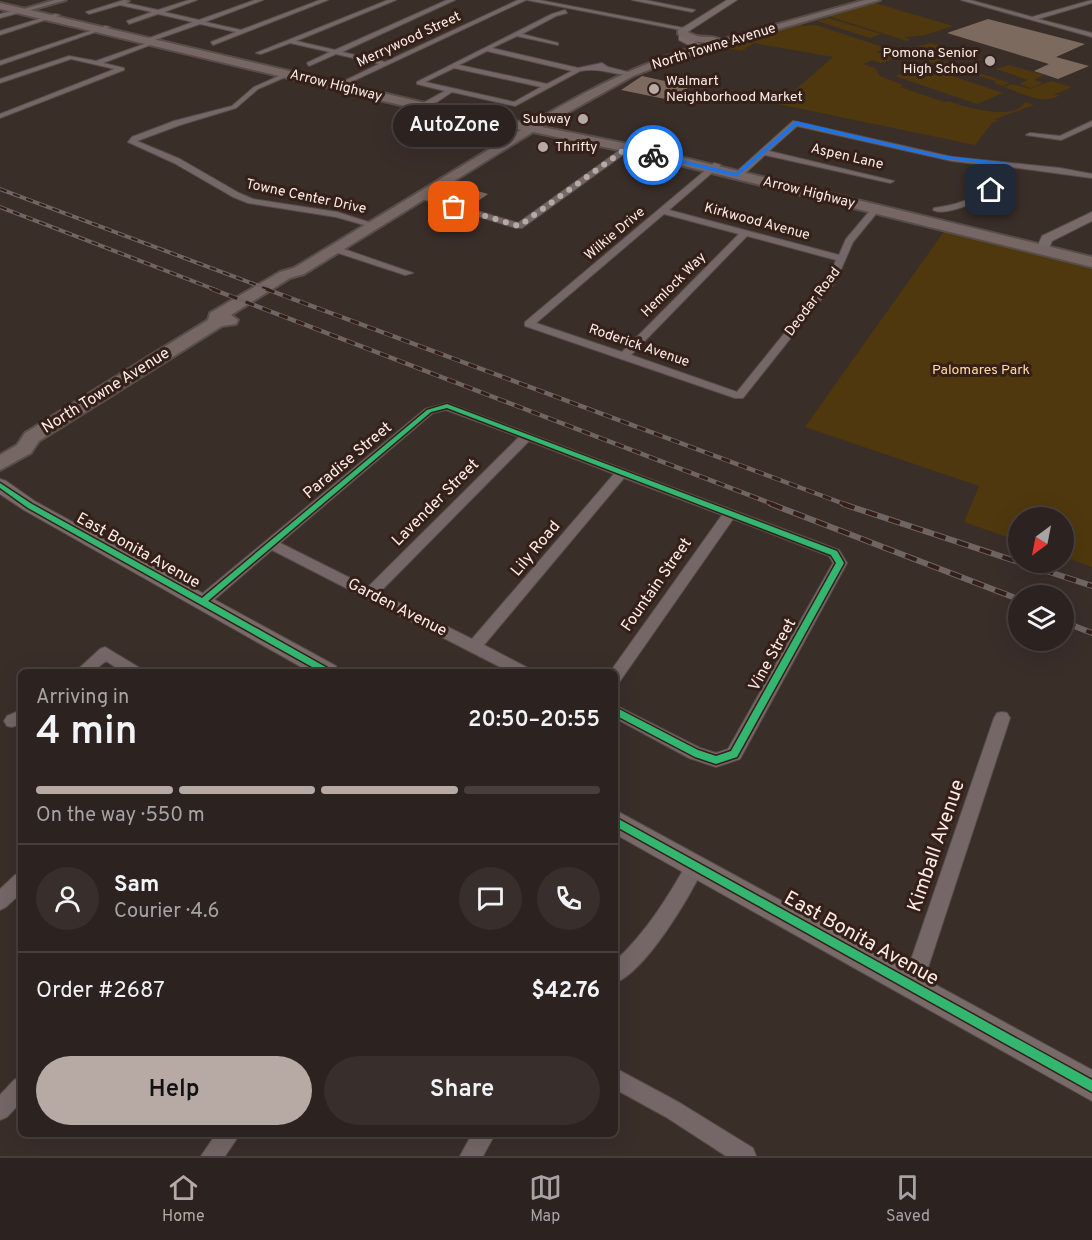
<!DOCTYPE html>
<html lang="en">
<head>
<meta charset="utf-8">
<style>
	body { margin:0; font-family:Overpass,sans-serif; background:#382f2c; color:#f1f3f6; height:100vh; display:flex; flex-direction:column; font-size:22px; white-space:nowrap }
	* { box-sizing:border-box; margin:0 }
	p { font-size:20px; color:#a6a4a4 }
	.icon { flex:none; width:33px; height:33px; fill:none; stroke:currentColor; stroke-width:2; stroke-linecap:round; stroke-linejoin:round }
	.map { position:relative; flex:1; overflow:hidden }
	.drawer { position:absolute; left:18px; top:669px; width:600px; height:468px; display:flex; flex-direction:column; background:#2c221f; border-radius:9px; box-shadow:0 6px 24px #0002,0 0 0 2px #483f3d }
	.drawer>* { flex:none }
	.needle { width:39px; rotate:212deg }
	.controls { position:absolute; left:1008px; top:507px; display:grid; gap:12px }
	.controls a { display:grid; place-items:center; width:66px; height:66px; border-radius:50%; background:#2c221f; box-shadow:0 6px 24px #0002,0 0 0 2px #483f3d; font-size:30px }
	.pin { position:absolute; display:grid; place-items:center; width:51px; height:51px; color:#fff; margin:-26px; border-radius:12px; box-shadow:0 3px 9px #0006 }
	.courier { position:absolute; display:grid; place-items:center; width:60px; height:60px; margin:-30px; border:4px solid #1a73e8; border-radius:50%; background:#fff; color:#222; box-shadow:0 2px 8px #0007 }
	.bubble { position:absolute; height:42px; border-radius:21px; background:#2c221f; box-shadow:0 6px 24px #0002,0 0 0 2px #483f3d; font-size:20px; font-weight:600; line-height:42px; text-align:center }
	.summary em { font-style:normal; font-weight:600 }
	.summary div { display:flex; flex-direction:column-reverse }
	.summary { display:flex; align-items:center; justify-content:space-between; height:102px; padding:0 18px }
	h1 { font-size:39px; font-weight:600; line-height:45px }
	.bar { display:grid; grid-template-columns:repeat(4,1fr); gap:9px 6px; align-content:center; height:72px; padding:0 18px }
	.bar i { height:8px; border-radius:4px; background:#483f3d }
	.bar .active { background:#b7aaa4 }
	.bar p { grid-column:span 4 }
	.line { display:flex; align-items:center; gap:15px; padding:0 18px; border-top:2px solid #483f3d }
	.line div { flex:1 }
	.round { display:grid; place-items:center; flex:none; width:63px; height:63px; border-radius:32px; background:#382f2c }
	.action { display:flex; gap:12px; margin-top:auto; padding:12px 18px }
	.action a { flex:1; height:69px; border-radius:36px; background:#b7aaa4; color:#111; font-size:24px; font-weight:600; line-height:69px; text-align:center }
	.action a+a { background:#382f2c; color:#f1f3f6 }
	.menu { display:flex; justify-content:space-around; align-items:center; height:84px; border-top:2px solid #483f3d; background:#2c221f; font-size:16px; color:#a6a4a4 }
	.menu a { display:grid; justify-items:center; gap:3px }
	.menu .active { color:#b7aaa4 }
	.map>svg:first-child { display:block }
</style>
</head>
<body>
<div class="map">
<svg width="1092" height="1156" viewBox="0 0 1092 1156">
	<rect width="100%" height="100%" fill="#3a2e29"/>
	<!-- green -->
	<path fill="#4f380d" d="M875 3 953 26 925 35 905 37 910 40 907 41 828 16Z
		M828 18 835 20 881 34 870 38 817 21Z
		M804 22 807 23 802 25 803 26 816 25 886 48 876 52 895 58 881 63 873 60 863 64 875 68 880 76 903 85 900 87 944 102 948 101C965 107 1013 122 1025 102L1034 105 995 119 998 121 992 123 975 145 778 104 792 93 798 94 800 92 794 91 833 57 754 43 742 51 716 46Z
		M930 43 948 48 927 56 1010 83 1003 86 994 83 996 81 927 61 930 60 894 48 900 46 908 50Z
		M1009 65 1044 75 1034 80 1043 83 1031 88 1019 84 1028 80 996 69Z
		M922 66 1003 93 977 104 895 76Z
		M1051 81 1072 87 1053 95H1060C1043 106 1022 93 1004 87L1012 84 1030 89Z
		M945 230 1092 266V567L1064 557V518H1018V541L964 522 979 486 805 427Z"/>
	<!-- building -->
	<path fill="#7d6a5e" d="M988 19 1085 44 1056 57 1089 66 1058 79 1034 71 1049 64 947 33Z
		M642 76 674 83 692 85 670 100 621 90Z
		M463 187 488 194 475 203 449 196Z"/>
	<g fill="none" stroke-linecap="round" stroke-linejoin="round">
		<!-- minor casing -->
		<g stroke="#574d49" stroke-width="2">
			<path id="minor" d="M124 0 130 1 126 3 158 10 189 0H197L164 12 199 20 255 0H263L205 22 241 30 320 0H328L213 45 211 42 236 32 200 24 146 43 144 40 193 22 158 14 129 24 127 21 152 12 120 5 89 14 86 12Z
				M388 0H396L296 41 335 50 447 0H455L342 52 385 62 518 0H526L338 88 336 85 379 64 336 54 309 66 307 63 330 52 290 43 261 54 256 53Z
				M527 0H539L689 29 686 31Z
				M632 0H645L695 10 692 12Z
				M961 0H970L1032 17 1092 0V3L1038 19 1092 33V37Z
				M20 9 22 12 0 18V14Z
				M565 10 567 13 556 16 522 34 558 43V45L517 36 492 48 578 68 602 63 608 67 632 73V75C614 75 598 67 580 71L515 106 452 92 437 102 426 105 423 103 445 91 417 84V82L552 14ZM487 51 572 71 547 84 459 65ZM454 68 541 87 514 102 425 82Z
				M55 14 60 15 0 35V31Z
				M105 26 110 27 0 65V61Z
				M153 41 158 42 103 63 124 68V70L0 118V114L115 69 71 59 0 83V79L69 56 96 61Z
				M288 72 290 75 258 89 236 108 180 125 137 141 180 159 239 193 253 199 337 212 375 224V228L336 217 248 203 233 197 174 163 128 142 132 137 174 121 232 106 254 87Z
				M793 121 952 157 1060 168 1092 174V178L1010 167C1010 174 1007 180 1003 185 992 196 946 218 933 210L934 208C957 205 999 194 1003 167L952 161 797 126 769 151 894 181 890 183 765 155 740 178H734V174Z
				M1092 121V126L1061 140 1026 135 1030 133 1060 136Z
				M631 142 638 144 522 228H516L416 197 423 195 518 223Z
				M714 163 721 165 669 210 839 255 846 239 873 207 880 209 853 242 836 281 743 398H735L525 326V322ZM664 214 739 234 622 352 536 323ZM747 236 836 260 829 278 737 392 631 355Z
				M332 247H338L413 273 405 275 332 251Z
				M447 403 839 550 847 563 740 759 716 767 689 758 615 718V705L700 748 716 753 728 749 833 563 829 556 733 519 620 681 615 683V672H610L722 515 624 478 484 645 528 668 530 672H510L272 550 207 606H197L195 602 197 598 425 409ZM446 410 519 437 368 587 280 543 433 413ZM529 441 614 474 472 639 379 593Z
				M105 647 140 668 142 672H123L106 661 92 672H75L100 649Z
				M21 710V724L12 727 7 726 4 721 7 716Z
				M1002 712 1007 713 1010 718 922 986 919 993 912 996 905 993 902 986 994 718 997 713Z
				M695 858 701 860 704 866C690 897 646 971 615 983V961C646 933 668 897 689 860Z
				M21 873V893L6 907 0 910V889L15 875Z
				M615 1068 680 1103 753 1148 756 1156H726L666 1117 615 1089Z
				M21 1077V1102L7 1117 0 1120V1095L14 1080Z
				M216 1134H240L225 1156H201Z
				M472 1134H495L483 1156H460Z"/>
		</g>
		<!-- tertiary casing -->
		<g stroke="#574d49" stroke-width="4">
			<path id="tertiary" d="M55 0H66L20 13 17 11Z"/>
		</g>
		<!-- secondary casing -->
		<g stroke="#574d49" stroke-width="2">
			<path id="secondary" d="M727 0H737L686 33V37L704 46V50H698L679 40V30Z
				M1092 212V221L1052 241 1047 253H1037L1036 250 1042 236Z
				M0 479 6 481 36 502 336 666 339 672H310L24 510 0 494Z
				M615 810 1092 1070V1101L615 834Z"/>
		</g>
		<!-- primary casing -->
		<g stroke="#574d49" stroke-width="4">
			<path id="primary" d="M865 0H880L688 55 633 76 542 127 623 143 1092 257V267L623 151 533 132 304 274 290 278 231 315 238 320 236 324 222 326 39 441 31 453 0 470V455L17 445 25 433 208 320 210 313 280 272 294 268 521 130 421 110 0 9V3L421 102 530 124C587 90 645 60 709 43L691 41 678 34V30C686 29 689 34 697 36 705 38 713 35 721 40Z"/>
		</g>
		<!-- minor -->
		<use href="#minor" fill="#756767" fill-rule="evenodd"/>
		<!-- tertiary -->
		<use href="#tertiary" fill="#756767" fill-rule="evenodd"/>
		<!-- secondary -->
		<use href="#secondary" fill="#786a68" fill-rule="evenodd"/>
		<!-- primary -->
		<use href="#primary" fill="#766765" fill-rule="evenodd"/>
		<!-- rail-far2 casing -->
		<g stroke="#706562" stroke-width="4">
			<path id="rail-far2" d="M0 189 270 290
				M0 207 216 290"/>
		</g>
		<!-- rail-far1 casing -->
		<g stroke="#706562" stroke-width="4.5">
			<path id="rail-far1" d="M212 289 775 505
				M266 289 847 505"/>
		</g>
		<!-- rail casing -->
		<g stroke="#706562" stroke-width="6">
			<path id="rail" d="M771 504 1018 599
				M843 504 1018 562
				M1019 562 1092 586
				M1064 622 1092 633"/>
		</g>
		<!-- rail-far2 -->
		<use href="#rail-far2" stroke="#352019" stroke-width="2" stroke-dasharray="7" stroke-linecap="butt"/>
		<!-- rail-far1 -->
		<use href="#rail-far1" stroke="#352019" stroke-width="3" stroke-dasharray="9" stroke-linecap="butt"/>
		<!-- rail -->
		<use href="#rail" stroke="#352019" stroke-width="4" stroke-dasharray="12" stroke-linecap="butt"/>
		<!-- cycleway casing -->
		<g stroke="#352019" stroke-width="3">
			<path id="cycleway" d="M447 404 837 551 844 563 737 757 716 764 695 757 615 715V707L698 750 716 756 731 751 836 563 831 555 447 408 431 412 208 601 331 670 332 672H321L28 508 0 488V483L32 504 202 598 427 410Z
				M615 817 1092 1080V1092L615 826Z"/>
		</g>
		<!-- cycleway -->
		<use href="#cycleway" fill="#33b770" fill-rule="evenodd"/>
	</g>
	<!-- route -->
	<path fill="#1a73e8" d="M796 121 939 155 1009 163 1008 177 993 191H989L1002 177 1004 166 939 158 797 125 737 177 650 155 653 153 736 173Z"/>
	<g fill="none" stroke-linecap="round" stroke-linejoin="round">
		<!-- done -->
		<path stroke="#b7aaa4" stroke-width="6" stroke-dasharray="0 10.8" d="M454 207 519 226 627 148 653 155"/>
	</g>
	<!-- markers -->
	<g fill="#b7aaa4" stroke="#352019" stroke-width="2">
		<circle cx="990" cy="61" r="6"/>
		<circle cx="654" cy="89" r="6"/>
		<circle cx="583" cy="119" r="6"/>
		<circle cx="543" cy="147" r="6"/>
	</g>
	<g text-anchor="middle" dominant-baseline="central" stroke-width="6" stroke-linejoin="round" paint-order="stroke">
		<!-- far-street labels -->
		<g font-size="14" fill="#fbece7" stroke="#352019">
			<text transform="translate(409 40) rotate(-25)">Merrywood Street</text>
			<text transform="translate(714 47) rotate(-17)">North Towne Avenue</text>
			<text transform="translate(336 86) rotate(14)">Arrow Highway</text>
			<text transform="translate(847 157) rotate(13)">Aspen Lane</text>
			<text transform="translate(809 193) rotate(14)">Arrow Highway</text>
			<text transform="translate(306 197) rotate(12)">Towne Center Drive</text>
			<text transform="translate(757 222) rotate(15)">Kirkwood Avenue</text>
			<text transform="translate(615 234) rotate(-40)">Wilkie Drive</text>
			<text transform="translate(674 285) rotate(-45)">Hemlock Way</text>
			<text transform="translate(813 302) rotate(-53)">Deodar Road</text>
			<text transform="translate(639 346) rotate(19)">Roderick Avenue</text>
		</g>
		<!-- far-poi labels -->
		<g font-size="14" fill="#fbece7" stroke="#352019" text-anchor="end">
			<text x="978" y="53">Pomona Senior<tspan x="978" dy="16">High School</tspan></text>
			<text x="666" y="81" text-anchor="start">Walmart<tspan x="666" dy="16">Neighborhood Market</tspan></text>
			<text x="571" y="119">Subway</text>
			<text x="555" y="147" text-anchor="start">Thrifty</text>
		</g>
		<!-- far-park labels -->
		<g font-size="14" fill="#fedca2" stroke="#352019">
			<text x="981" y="370">Palomares Park</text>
		</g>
		<!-- street labels -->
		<g font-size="16" fill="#fbece7" stroke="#352019">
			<text transform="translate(106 391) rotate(-32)">North Towne Avenue</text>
			<text transform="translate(348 461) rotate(-40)">Paradise Street</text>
			<text transform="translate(436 503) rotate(-45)">Lavender Street</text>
			<text transform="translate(536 549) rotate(-50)">Lily Road</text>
			<text transform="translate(138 551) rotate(29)">East Bonita Avenue</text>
			<text transform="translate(657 585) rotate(-55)">Fountain Street</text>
			<text transform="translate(397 608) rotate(27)">Garden Avenue</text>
			<text transform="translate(773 655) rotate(-61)">Vine Street</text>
		</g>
		<!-- near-street labels -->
		<g font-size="20" fill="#fbece7" stroke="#352019">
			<text transform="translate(937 846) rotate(-71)">Kimball Avenue</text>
			<text transform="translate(861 939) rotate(29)">East Bonita Avenue</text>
		</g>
	</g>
</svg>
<div class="controls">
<a><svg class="needle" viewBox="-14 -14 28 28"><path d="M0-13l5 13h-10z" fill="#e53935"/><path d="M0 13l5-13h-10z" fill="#a6a4a4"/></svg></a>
<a><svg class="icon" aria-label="layers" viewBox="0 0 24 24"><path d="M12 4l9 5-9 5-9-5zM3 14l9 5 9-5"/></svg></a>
</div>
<div class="pin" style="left:454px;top:207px;background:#ea580c"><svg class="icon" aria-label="bag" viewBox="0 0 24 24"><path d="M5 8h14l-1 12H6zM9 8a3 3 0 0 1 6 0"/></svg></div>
<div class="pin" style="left:991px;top:190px;background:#1f2937"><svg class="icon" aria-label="home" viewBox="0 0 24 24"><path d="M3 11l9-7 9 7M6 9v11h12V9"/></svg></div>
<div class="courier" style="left:653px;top:155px"><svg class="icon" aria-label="bike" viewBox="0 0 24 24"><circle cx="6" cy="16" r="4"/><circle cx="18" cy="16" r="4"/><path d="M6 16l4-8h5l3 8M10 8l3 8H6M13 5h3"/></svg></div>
<div class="bubble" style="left:393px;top:105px;width:123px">AutoZone</div>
<section class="drawer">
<div class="summary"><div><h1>4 min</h1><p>Arriving in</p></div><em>20:50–20:55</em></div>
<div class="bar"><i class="active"></i><i class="active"></i><i class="active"></i><i></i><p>On the way · 550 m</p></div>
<div class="line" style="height:108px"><a class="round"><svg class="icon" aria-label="person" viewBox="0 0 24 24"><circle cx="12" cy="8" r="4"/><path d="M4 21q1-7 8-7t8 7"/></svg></a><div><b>Sam</b><p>Courier · 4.6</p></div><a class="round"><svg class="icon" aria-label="chat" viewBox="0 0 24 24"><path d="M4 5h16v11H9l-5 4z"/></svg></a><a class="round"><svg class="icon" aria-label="phone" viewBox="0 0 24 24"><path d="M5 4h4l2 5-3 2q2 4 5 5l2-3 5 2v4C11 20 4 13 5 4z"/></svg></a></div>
<div class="line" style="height:78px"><div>Order #2687</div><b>$42.76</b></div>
<div class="action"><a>Help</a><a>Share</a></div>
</section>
</div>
<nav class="menu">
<a class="active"><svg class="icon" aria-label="home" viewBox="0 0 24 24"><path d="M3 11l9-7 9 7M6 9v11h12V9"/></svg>Home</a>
<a><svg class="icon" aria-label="map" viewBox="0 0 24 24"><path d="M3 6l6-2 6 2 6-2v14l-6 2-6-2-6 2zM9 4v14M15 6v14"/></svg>Map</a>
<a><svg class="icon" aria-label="saved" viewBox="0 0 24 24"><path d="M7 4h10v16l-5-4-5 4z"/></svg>Saved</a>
</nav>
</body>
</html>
